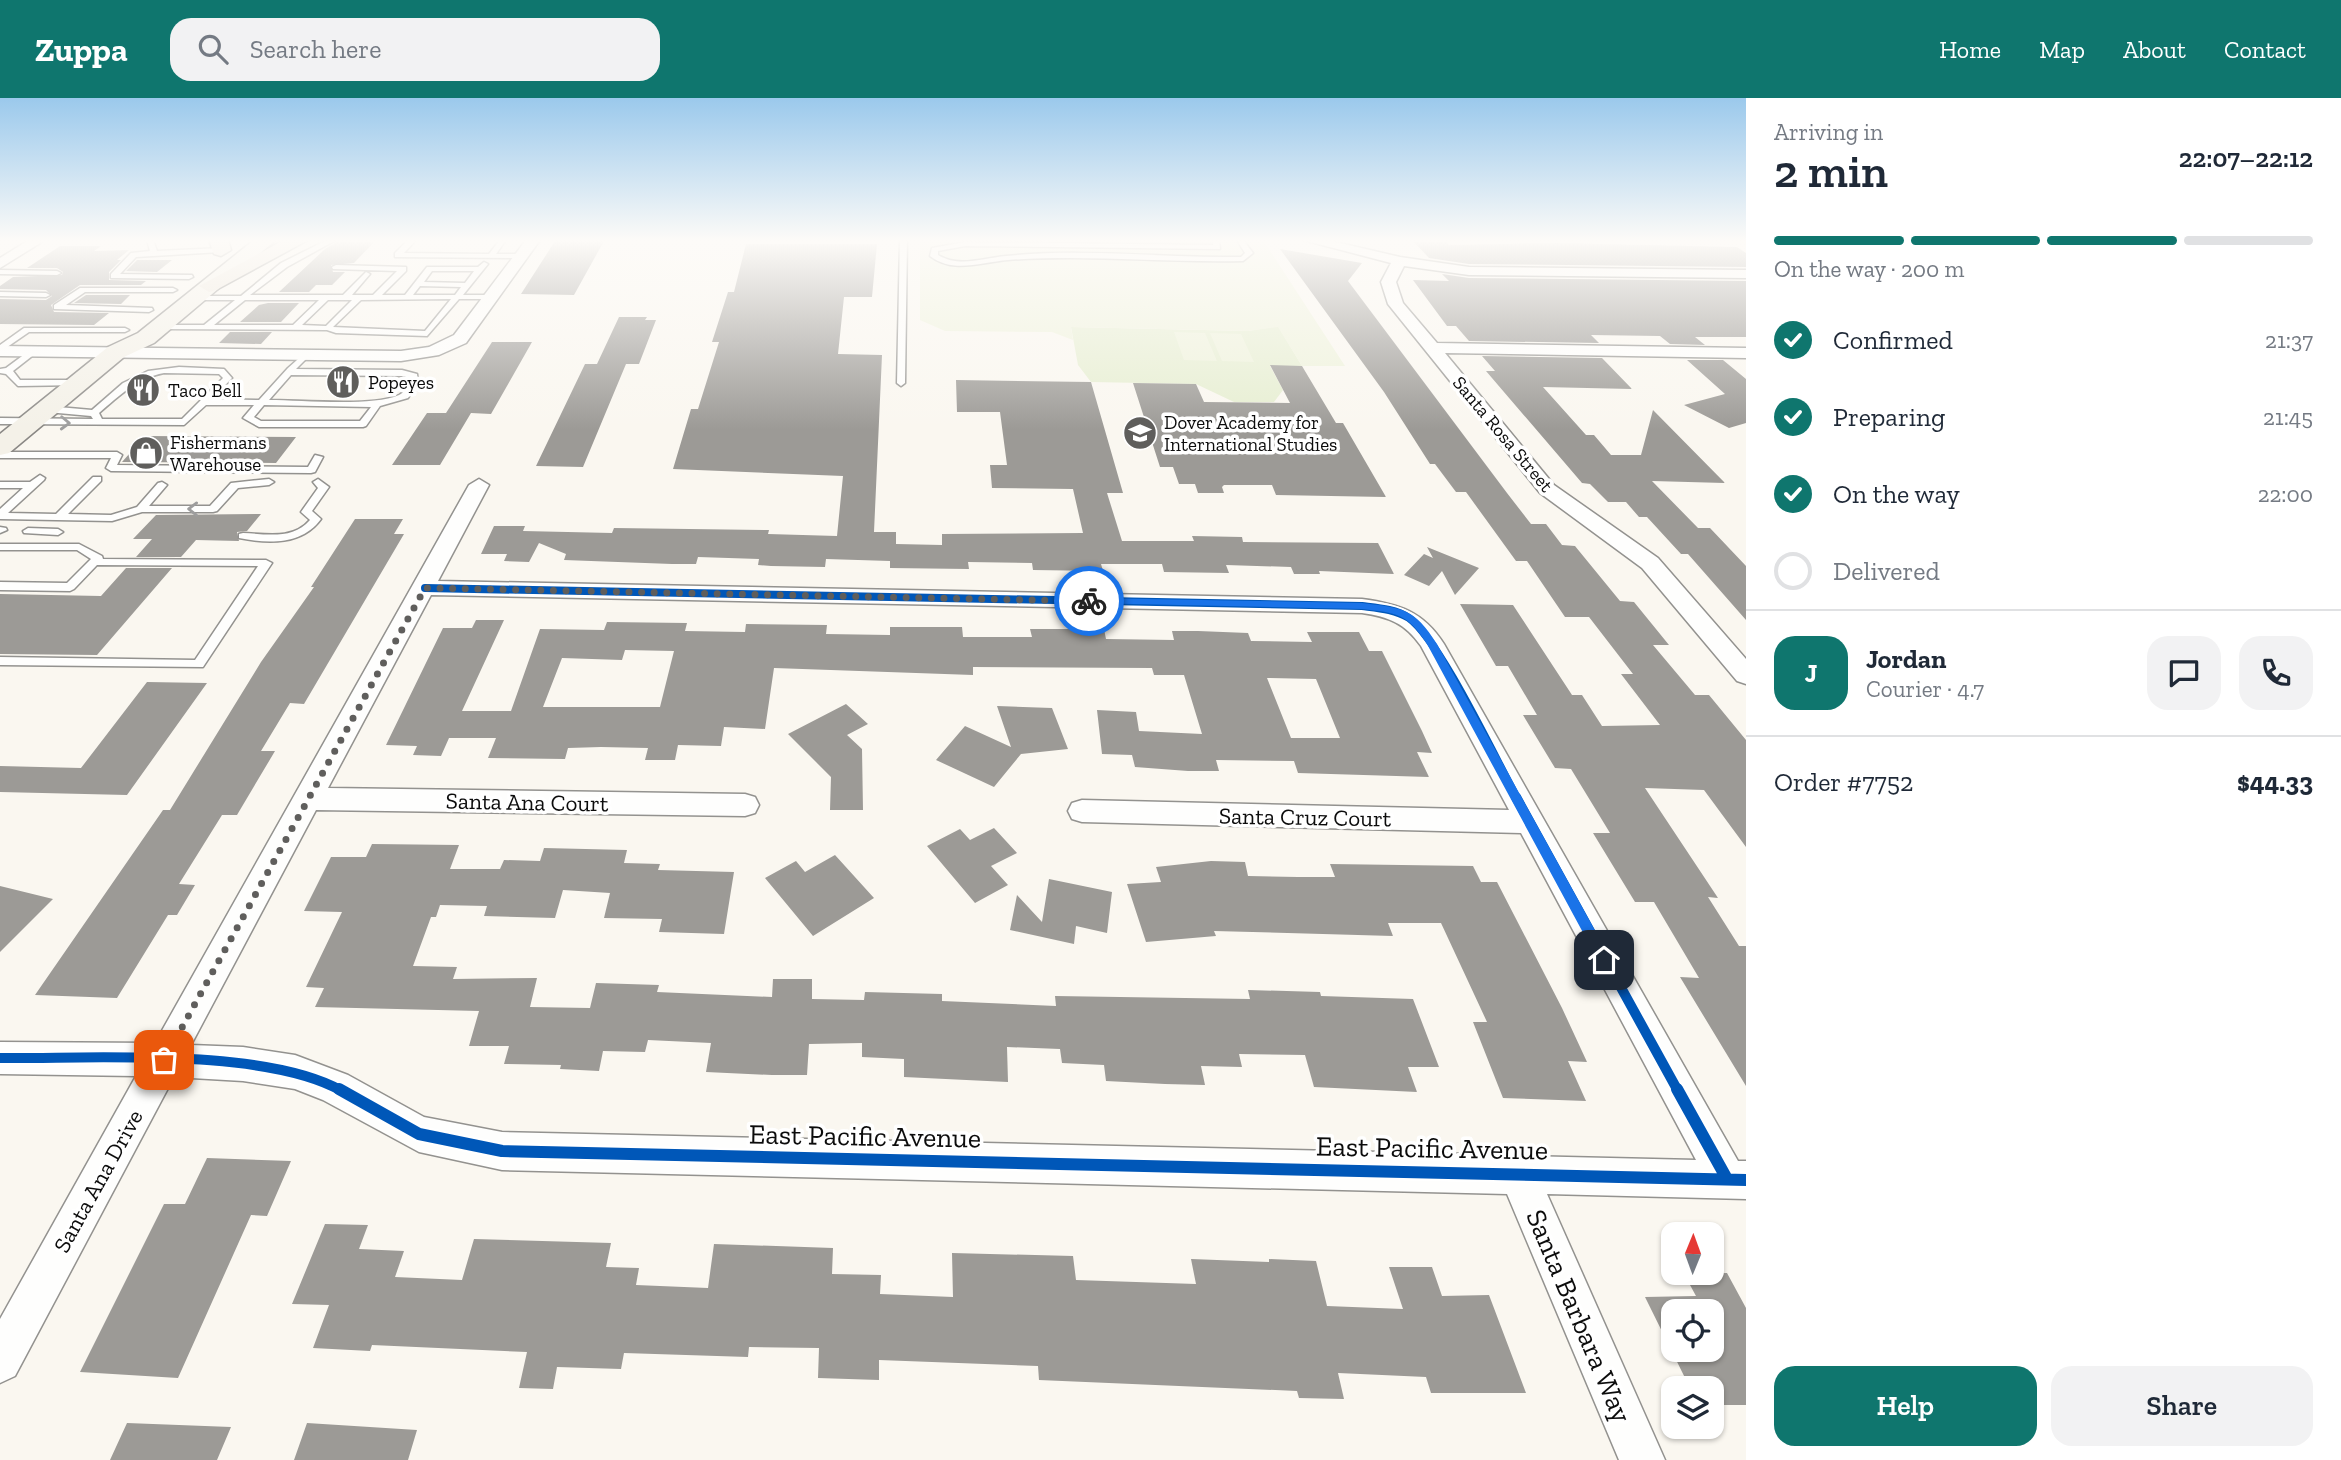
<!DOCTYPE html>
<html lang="en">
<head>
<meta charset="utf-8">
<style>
	body { margin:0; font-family:"Zilla Slab",serif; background:#f2f2f3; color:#1f2937; height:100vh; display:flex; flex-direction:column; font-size:26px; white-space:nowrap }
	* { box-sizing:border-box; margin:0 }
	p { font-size:23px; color:#747a83 }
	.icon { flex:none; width:38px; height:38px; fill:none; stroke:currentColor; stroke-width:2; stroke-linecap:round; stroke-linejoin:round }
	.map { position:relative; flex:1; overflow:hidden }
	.details { display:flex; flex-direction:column; background:#fff; width:595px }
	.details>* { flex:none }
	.needle { width:46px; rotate:1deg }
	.tools { position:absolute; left:1661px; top:1124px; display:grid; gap:14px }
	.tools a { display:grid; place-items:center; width:63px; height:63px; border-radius:14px; background:#fff; box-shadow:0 2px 5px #0004; font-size:35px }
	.pin { position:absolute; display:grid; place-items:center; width:60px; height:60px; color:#fff; margin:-30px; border-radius:14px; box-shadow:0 4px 10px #0006 }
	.courier { position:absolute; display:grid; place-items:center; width:70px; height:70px; margin:-35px; border:5px solid #1a73e8; border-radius:50%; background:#fff; color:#222; box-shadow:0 2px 9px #0007 }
	.summary em { font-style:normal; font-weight:600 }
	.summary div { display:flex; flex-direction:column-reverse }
	.summary { display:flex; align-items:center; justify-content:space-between; height:119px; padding:0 28px }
	h1 { font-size:46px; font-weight:600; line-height:52px }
	.bar { display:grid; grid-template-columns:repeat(4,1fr); gap:10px 7px; align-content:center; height:84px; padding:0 28px }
	.bar i { height:9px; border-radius:5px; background:#e0e1e3 }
	.bar .selected { background:#0f766e }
	.bar p { grid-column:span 4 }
	.line { display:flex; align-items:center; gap:18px; padding:0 28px; border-top:2px solid #e0e1e3 }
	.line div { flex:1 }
	.round { display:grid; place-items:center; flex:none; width:74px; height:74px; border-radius:21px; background:#f2f2f3 }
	ol { padding:0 28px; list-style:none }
	li { display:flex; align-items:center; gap:21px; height:77px }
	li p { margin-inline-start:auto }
	li .icon { padding:7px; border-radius:50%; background:#0f766e; color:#fff; stroke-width:4 }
	li:last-child { color:#747a83 }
	li i { width:38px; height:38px; border:4px solid #e0e1e3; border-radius:50% }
	.button { display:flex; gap:14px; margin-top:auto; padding:14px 28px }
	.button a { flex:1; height:80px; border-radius:21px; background:#0f766e; color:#fff; font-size:28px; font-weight:600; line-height:80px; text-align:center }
	.button a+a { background:#f2f2f3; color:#1f2937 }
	header { display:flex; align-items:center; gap:42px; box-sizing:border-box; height:98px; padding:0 35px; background:#0f766e; color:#fff }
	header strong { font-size:33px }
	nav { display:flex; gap:38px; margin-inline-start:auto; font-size:24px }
	.search { width:490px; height:63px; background:#f2f2f3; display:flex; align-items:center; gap:18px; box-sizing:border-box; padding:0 24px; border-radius:21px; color:#747a83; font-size:26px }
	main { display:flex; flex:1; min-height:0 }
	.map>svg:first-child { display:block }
</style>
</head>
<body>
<header>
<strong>Zuppa</strong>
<div class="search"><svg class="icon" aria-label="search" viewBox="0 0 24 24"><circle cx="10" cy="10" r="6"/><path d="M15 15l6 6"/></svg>Search here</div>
<nav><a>Home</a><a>Map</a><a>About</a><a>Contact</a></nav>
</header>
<main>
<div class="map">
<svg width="1746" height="1362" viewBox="0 0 1746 1362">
	<rect width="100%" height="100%" fill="#faf7f0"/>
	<!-- green -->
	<path fill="#e6eed1" d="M1278 228 1302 268H1270L1283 292 1274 304H1234L1196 286 1091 284 1078 267 1071 229 1248 233Z"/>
	<!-- pitch -->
	<path fill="#eef2db" d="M920 142H1263L1345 268H1302L1278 229 1248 233 1071 229 1073 242 1052 234 945 233 920 222Z
		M1174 234 1205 235 1217 263 1184 262Z
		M1210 235 1241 236 1254 264 1222 263Z"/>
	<!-- building -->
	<path fill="#9c9a96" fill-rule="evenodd" d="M555 143H604L574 197 521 196Z
		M337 144H374L354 165 331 167 333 174H345L332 187H316L309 194H279L325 151Z
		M1414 144H1446L1449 147 1556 145 1737 149 1746 155V169L1469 166 1429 160Z
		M746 146H877L872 199H844L838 256 882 257 874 434H896V446L942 447V436L1083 435 1073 391 992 390 990 367H1007L1000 314H957L956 282 1091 284 1123 395H1107L1122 443H1194L1192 438 1242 439 1243 444 1378 445 1394 476 1319 473 1320 476H1294L1291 469 1226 467 1229 475 1164 474 1162 466H1101L1103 473 1033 472 1032 465 968 464 969 471 890 470V463L826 461 825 469 771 468 758 467 759 461 698 459 696 466H672L564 462 566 456 539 445 529 464 504 463 507 456H481L494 428H525L523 433 612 435 614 430 769 432 768 436 837 438 843 378 673 371 691 311H698L719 244H712L728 194H734Z
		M60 148H101L94 153 129 152 117 162H121L109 174V182L146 183 141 187H80L51 207 54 214 109 215 94 227 0 226V201L46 202 52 198 46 192 0 191V188L13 179 62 177 63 174 57 170H27Z
		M1280 151 1362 165 1348 183 1507 395 1531 426H1546L1562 447 1575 448 1620 503 1634 504 1669 547H1653L1695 597H1709L1746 642V749L1704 692 1645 690 1718 800 1708 799 1739 848H1746V988L1680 879 1699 880 1654 804H1635L1593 735H1610L1571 671 1555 670 1523 617H1537L1508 568H1496L1460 506 1513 507 1572 597H1582L1602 628 1660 627 1621 576H1633L1589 519H1565L1527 463H1516L1466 394H1456L1435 366H1430L1384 294Z
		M137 162H172L157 174 126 173Z
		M1442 176 1469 180 1746 183V239H1695L1705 247 1670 246 1660 238 1591 237 1599 245 1469 243 1456 228H1447L1413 182 1449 183Z
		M86 197H130L121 206 74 205Z
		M268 205H299L281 224H240L259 207Z
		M619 219H647L645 222H656L639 266H626L583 369 536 368 585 266H597Z
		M230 234H272L261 246 219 245Z
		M492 244H532L491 316 471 315 440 367H392L427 315H446Z
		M1482 258 1602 260 1632 291 1543 289 1586 337H1594L1611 357H1641L1653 312 1725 385 1652 383 1698 430H1710L1746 468V522L1688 456H1681L1647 419H1639L1626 404H1608L1590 386 1582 385 1486 273H1495Z
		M1687 262H1723L1746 281V325L1729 330 1684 307 1725 296Z
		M1270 267 1302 268 1336 325H1343L1386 399 1276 397 1272 387H1224L1222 389 1224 395H1198L1195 386H1179L1173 369H1160L1133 285 1196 286 1204 304 1290 305Z
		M145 338 296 339 276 365 122 364Z
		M261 416 247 433 237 434 239 443 196 442 181 459H136L152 441H133L156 417Z
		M355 421H403L394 436H404L304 606 290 605 261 653H275L237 717H222L179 786 195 787 177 817H168L117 900 35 897 163 712H170L261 564 314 489H311Z
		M1427 449 1479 470 1455 497 1442 473 1429 488 1404 477 1424 456 1433 460Z
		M126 470H172L97 557 0 556V496L101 498Z
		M476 522H504L462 613H511L540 531 604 532 607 524 687 525 685 533 745 534 746 526 827 527 826 536 890 537V529H962L963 539H1032L1030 531H1104L1106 541 1174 542 1172 533H1198L1248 535 1251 543 1312 544 1307 534H1359L1369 553H1382L1422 633 1432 655 1417 654 1429 679 1298 675 1294 663 1216 662 1219 673H1188L1135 669 1132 657 1102 656 1097 612 1136 614 1139 633 1202 636 1184 577H1154L1152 570 973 569V577L774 570 765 631 724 629 721 648 678 647 675 662H645L648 650 601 649 568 650 565 661 488 660 496 640H449L441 658 413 657 417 648 386 647 443 530H472ZM625 552 674 553 660 609H543L562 560 622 562ZM1267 580 1316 581 1340 640H1291Z
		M147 584 207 585 127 697 0 694V668L81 670Z
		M846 606 868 626 847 637 862 651 863 712H830L831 679 788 636Z
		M997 608 1052 610 1068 651 1021 656 994 689 936 662 965 628 1011 649Z
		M994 730 1017 755 991 768 1008 787 975 805 927 748 960 731 970 742Z
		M372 746 459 747 450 771H500L504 762 540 763 544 750 627 752 624 765 660 766 658 772 734 774 724 836 659 834 662 821 604 820 610 795 563 792 555 820 484 818 487 808 440 807 436 819H431L413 868 457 869 453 881 537 880 530 909 590 910 596 885 659 887 657 894 772 899 773 881H812V901L864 902 865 894 942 896V903L1056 908 1055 898 1250 901 1248 892 1320 894 1321 898 1413 901 1439 969H1408L1417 994 1314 989 1305 957 1239 956 1242 969 1201 968 1205 987 1165 986 1106 983 1104 967 1062 965 1060 951 1007 949 1008 984 904 979V961L862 959V945L809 946 807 977H772L706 974 711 945 648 942 645 954 603 953 599 973 560 971 561 967 504 966 509 948H469L479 913 315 909 324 890 306 889 342 814 304 813 331 759H366Z
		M835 757 874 800 813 838 765 780 796 763 805 774Z
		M1211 763 1245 764 1248 778 1298 779H1335L1330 766 1473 768 1481 784H1497L1562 910 1587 964 1568 963 1586 1003 1503 1000 1473 924H1487L1441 825H1388L1393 838 1214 833 1216 838 1146 844 1127 786 1161 784 1156 769Z
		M1049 781 1112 794 1107 835 1076 828 1074 846 1010 832 1017 797 1042 824Z
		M0 788 53 801 0 854Z
		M207 1060 291 1063 267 1118 251 1117 178 1280 80 1274 164 1106H185Z
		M325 1126 368 1127 359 1151 404 1153 395 1179 462 1182 474 1141 611 1145 606 1169 639 1170 636 1187 708 1190 714 1146 833 1150 832 1176 881 1177 880 1196 953 1199 952 1155 1073 1158 1076 1182 1196 1186 1191 1161 1269 1164V1161L1316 1163 1327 1208 1403 1211 1389 1169H1432L1442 1198 1489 1197 1526 1295H1431L1426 1279 1338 1275 1344 1301 1299 1300 1297 1293 1039 1282 1038 1268 879 1262V1282L818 1280 819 1250 749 1249 748 1259 624 1255 621 1271 557 1269 553 1291 519 1290 527 1254 372 1247 370 1253 313 1250 329 1207 292 1206Z
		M1727 1175 1746 1210V1307H1712V1290H1690L1645 1199 1696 1198 1684 1176ZM1673 1213H1712V1251H1673Z
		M127 1325 231 1329 217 1362H110Z
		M307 1325 417 1332 408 1362H294Z"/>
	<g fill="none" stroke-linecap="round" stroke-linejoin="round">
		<!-- lane casing -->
		<g stroke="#93928f" stroke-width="3">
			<path id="lane" d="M147 142H153L157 153 221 150 225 152 221 154 136 159 120 176 192 177 193 179 189 181 111 180V176L131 155 150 153Z
				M327 142H336L287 169 250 197H343L366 174 370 176 352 197H373L397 173 333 171 332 169 336 167 406 169V173L382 197H405L427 169H478L484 164 488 166 463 197H491L495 199 491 201H459L427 238 336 235 327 232 160 231 156 229 160 227H204L235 202H191V198H241L281 165ZM432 173H474L465 185 424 184ZM420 188 461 189 455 197H413ZM451 201 425 233 333 229 361 202ZM245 202H319L293 227H214ZM328 202H352L326 228 302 227Z
				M408 142H416L404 155 489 156 500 142H506L496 156H518L522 158 518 160 395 159V155Z
				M900 142H907L905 285 901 288 897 285Z
				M1213 142H1219L1220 151 965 148 938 153V157C960 170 982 160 1006 158 1083 150 1163 160 1241 159L1245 155 1237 142H1243L1253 155 1243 163C1165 165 1086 156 1008 162 982 164 953 176 930 158L932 150 965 144 1213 147Z
				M0 172 57 173 61 175 57 177 0 176Z
				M80 190H173L177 192 173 194H85L66 207 152 210 153 212 149 214 54 211V207Z
				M0 194 46 195 50 197 46 199 0 198Z
				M24 230H125L129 232 125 234H29L0 254V247Z
				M33 250 37 253 36 255 13 273 20 282H78L82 285 81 287 18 288 6 276 0 275V271L6 270Z
				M306 254 310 257 296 271 402 272 417 276 418 285 408 300 380 308 366 328 363 329H259L243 320 254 307H206L184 327 0 326V320L93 321 91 318 47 314 42 311 47 308 92 312 123 285 148 273 179 269 224 271 232 280 212 301 259 302 288 270ZM164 275 219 276 223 280 182 321H102L99 315C119 298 137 280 164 275ZM291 277 402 278 410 280C410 287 405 294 399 297 372 309 301 302 269 302ZM264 307 371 309 360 323H261L254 319Z
				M0 354H117L122 357 117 367 308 369 315 357 323 359 315 374 311 375 111 373 106 370 111 360H0Z
				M40 377 45 380 44 382 8 415 56 416 93 379H101V383L68 416 111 417 137 409 158 385 162 384 167 387 149 408H210L231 385 269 381 274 384 269 387 238 390 217 413 213 414H142L112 423 0 421V411L23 390H0V384H30Z
				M318 381 329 389 312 413 321 421C302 447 269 446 239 440V436L243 435C267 436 293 442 310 422L301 414 318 390 313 384Z
				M0 429 6 430 7 432 0 435Z
				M28 430 58 431 63 434 58 437 24 435 23 433Z
				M0 446H79L102 458 103 461 266 462 272 465 203 569 0 567V559L195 562 258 468 97 467 74 491 70 493 0 492V484L67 485 91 461 77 452H0Z"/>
		</g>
		<!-- street casing -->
		<g stroke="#93928f" stroke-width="3">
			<path id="street" d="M29 142H45L0 170V160Z
				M526 142H540L466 245 439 257 401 263 0 258V248L401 253 429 249 454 237Z
				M1303 142H1327L1400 159 1469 169 1746 172V180L1469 177 1404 168 1396 184 1403 205 1437 245 1746 250V260L1445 255 1554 387 1658 460 1746 561V586L1737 583 1642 470 1540 395 1388 206 1381 184 1391 165Z
				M479 381 489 387 438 483 1362 501C1399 506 1423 513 1444 546L1738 1063H1746V1101L1547 1096 1665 1362H1619L1507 1096 502 1072 419 1054 323 1002 295 991 243 983 174 979 15 1278 0 1285V1221L136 978 0 976V944L155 945 469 387ZM431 497 1362 515C1389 519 1405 525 1421 548L1509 712 1082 702 1072 705 1068 713 1072 721 1082 724 1521 735 1696 1062 1524 1058 1517 1055 1511 1057 502 1034 424 1019 348 977 295 957 243 949 191 947 316 712 745 718 755 715 759 707 755 699 745 696 328 690Z"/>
		</g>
		<!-- secondary casing -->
		<g stroke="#8a8885" stroke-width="3">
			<path id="secondary" d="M254 142H276L154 245 124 259 9 355 0 357V336L108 249 138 235Z"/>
		</g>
		<!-- primary casing -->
		<g stroke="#807f7c" stroke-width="3">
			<path id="primary" d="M209 142H228L231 152 221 158 214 156Z
				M284 142H308L216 192 209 194 199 188Z"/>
		</g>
		<!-- lane -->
		<use href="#lane" fill="#fefefd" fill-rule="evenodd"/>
		<!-- street -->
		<use href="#street" fill="#fefefd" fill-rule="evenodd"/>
		<!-- secondary -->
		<use href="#secondary" fill="#f4f1e8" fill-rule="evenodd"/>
		<!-- primary -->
		<use href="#primary" fill="#ebe4d9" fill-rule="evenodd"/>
		<!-- cycleway-far2 casing -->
		<g stroke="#fff" stroke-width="12">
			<path id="cycleway-far2" d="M425 490 1362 508C1378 510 1395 511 1409 520 1439 541 1496 662 1517 700"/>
		</g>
		<!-- cycleway-far1 casing -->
		<g stroke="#fff" stroke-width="14">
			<path id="cycleway-far1" d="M1516 699 1678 993
				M0 960C92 961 264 949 342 993"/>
		</g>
		<!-- cycleway casing -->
		<g stroke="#fff" stroke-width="17">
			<path id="cycleway" d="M339 991 419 1036 502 1053 1746 1082
				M1677 991 1727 1081"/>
		</g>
		<!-- cycleway-far2 -->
		<use href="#cycleway-far2" stroke="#0057b8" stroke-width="8"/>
		<!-- cycleway-far1 -->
		<use href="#cycleway-far1" stroke="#0057b8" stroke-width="10"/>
		<!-- cycleway -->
		<use href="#cycleway" stroke="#0057b8" stroke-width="12"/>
	</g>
	<!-- one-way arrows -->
	<defs><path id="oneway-chevron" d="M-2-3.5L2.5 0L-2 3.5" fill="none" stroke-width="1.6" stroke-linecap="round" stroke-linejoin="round" transform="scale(1.75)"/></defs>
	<g stroke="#9d9d9d">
		<use href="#oneway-chevron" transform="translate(65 325) rotate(2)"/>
		<use href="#oneway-chevron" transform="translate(193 411) rotate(-179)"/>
	</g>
	<!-- sky -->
	<linearGradient id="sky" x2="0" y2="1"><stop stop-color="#9bc9ec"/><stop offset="0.43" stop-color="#fdfbf8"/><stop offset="1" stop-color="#fdfbf8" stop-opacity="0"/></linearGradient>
	<rect width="1746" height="332" fill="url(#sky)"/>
	<!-- route -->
	<path fill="#1a73e8" d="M1089 500 1362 505C1403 510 1414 510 1437 546L1609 858V866H1600L1427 546C1407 515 1397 515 1362 511L1086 505Z"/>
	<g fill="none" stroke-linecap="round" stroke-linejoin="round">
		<!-- done -->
		<path stroke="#5f5e5c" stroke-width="7" stroke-dasharray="0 12.6" d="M164 962 425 490 1089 503"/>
	</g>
	<!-- icons -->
	<defs>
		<g id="restaurant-disc" transform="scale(1.75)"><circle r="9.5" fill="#5f5e5c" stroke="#fff"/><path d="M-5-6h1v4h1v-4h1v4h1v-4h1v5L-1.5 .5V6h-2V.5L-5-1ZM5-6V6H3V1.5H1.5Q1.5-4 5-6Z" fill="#fff"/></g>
		<g id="school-disc" transform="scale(1.75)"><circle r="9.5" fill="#5f5e5c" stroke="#fff"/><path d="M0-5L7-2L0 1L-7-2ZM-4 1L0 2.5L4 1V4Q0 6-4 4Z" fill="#fff"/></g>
		<g id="shop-disc" transform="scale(1.75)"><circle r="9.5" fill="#5f5e5c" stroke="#fff"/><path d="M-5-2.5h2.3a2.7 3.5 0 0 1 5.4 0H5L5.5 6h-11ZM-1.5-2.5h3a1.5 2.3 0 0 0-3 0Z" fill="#fff"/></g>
	</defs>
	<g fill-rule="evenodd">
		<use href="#restaurant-disc" x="343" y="284"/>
		<use href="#restaurant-disc" x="143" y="292"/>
		<use href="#school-disc" x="1140" y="335"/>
		<use href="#shop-disc" x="146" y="355"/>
	</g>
	<g text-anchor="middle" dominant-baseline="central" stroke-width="7" stroke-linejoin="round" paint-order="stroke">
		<!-- far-poi labels -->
		<g font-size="19" fill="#0c0c0c" stroke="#fff" text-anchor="start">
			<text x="368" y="284">Popeyes</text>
			<text x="168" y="292">Taco Bell</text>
			<text x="1164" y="324">Dover Academy for<tspan x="1164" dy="22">International Studies</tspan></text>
			<text x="170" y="344">Fishermans<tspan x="170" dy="22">Warehouse</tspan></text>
		</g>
		<!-- far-street labels -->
		<g font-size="19" fill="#0c0c0c" stroke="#fff">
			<text transform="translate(1503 336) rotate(50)">Santa Rosa Street</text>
		</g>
		<!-- street labels -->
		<g font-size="23" fill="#0c0c0c" stroke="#fff">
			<text transform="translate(527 704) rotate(1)">Santa Ana Court</text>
			<text transform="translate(1305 719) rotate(1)">Santa Cruz Court</text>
			<text transform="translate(98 1083) rotate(-61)">Santa Ana Drive</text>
		</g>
		<!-- near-street labels -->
		<g font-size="28" fill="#0c0c0c" stroke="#fff">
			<text transform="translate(865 1038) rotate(1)">East Pacific Avenue</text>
			<text transform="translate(1432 1050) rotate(1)">East Pacific Avenue</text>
			<text transform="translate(1579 1218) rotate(67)">Santa Barbara Way</text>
		</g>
	</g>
</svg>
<div class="tools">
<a><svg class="needle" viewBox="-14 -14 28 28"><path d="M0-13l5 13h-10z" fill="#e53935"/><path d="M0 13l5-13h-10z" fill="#747a83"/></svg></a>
<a><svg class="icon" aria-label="locate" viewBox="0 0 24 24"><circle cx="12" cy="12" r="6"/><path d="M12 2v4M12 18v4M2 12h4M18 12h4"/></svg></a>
<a><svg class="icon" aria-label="layers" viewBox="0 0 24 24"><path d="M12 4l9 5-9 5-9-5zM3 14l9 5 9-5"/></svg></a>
</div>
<div class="pin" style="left:164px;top:962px;background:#ea580c"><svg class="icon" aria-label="bag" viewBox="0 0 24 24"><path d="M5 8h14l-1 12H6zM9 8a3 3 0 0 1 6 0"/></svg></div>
<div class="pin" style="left:1604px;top:862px;background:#1f2937"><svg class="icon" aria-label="home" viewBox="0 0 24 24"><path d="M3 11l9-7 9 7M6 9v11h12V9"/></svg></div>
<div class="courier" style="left:1089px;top:503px"><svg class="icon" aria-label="bike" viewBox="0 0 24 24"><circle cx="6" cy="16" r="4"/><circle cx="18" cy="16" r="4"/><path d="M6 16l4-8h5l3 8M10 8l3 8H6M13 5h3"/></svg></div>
</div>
<section class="details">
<div class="summary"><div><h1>2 min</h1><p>Arriving in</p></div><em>22:07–22:12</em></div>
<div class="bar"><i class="selected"></i><i class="selected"></i><i class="selected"></i><i></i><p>On the way · 200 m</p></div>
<ol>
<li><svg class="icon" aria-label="check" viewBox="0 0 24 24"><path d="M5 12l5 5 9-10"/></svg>Confirmed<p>21:37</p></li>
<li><svg class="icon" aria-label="check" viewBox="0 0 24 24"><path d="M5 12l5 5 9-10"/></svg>Preparing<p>21:45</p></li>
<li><svg class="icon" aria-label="check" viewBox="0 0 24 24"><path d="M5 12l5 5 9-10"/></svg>On the way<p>22:00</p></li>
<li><i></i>Delivered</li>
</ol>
<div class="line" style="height:126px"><b class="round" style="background:#0f766e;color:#fff">J</b><div><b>Jordan</b><p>Courier · 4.7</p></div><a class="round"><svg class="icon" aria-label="chat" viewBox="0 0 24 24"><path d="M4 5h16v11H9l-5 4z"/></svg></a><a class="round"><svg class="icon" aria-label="phone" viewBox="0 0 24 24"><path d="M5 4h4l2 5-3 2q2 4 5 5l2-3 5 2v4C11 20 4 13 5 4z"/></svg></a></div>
<div class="line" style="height:91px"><div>Order #7752</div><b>$44.33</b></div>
<div class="button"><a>Help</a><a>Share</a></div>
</section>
</main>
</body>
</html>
